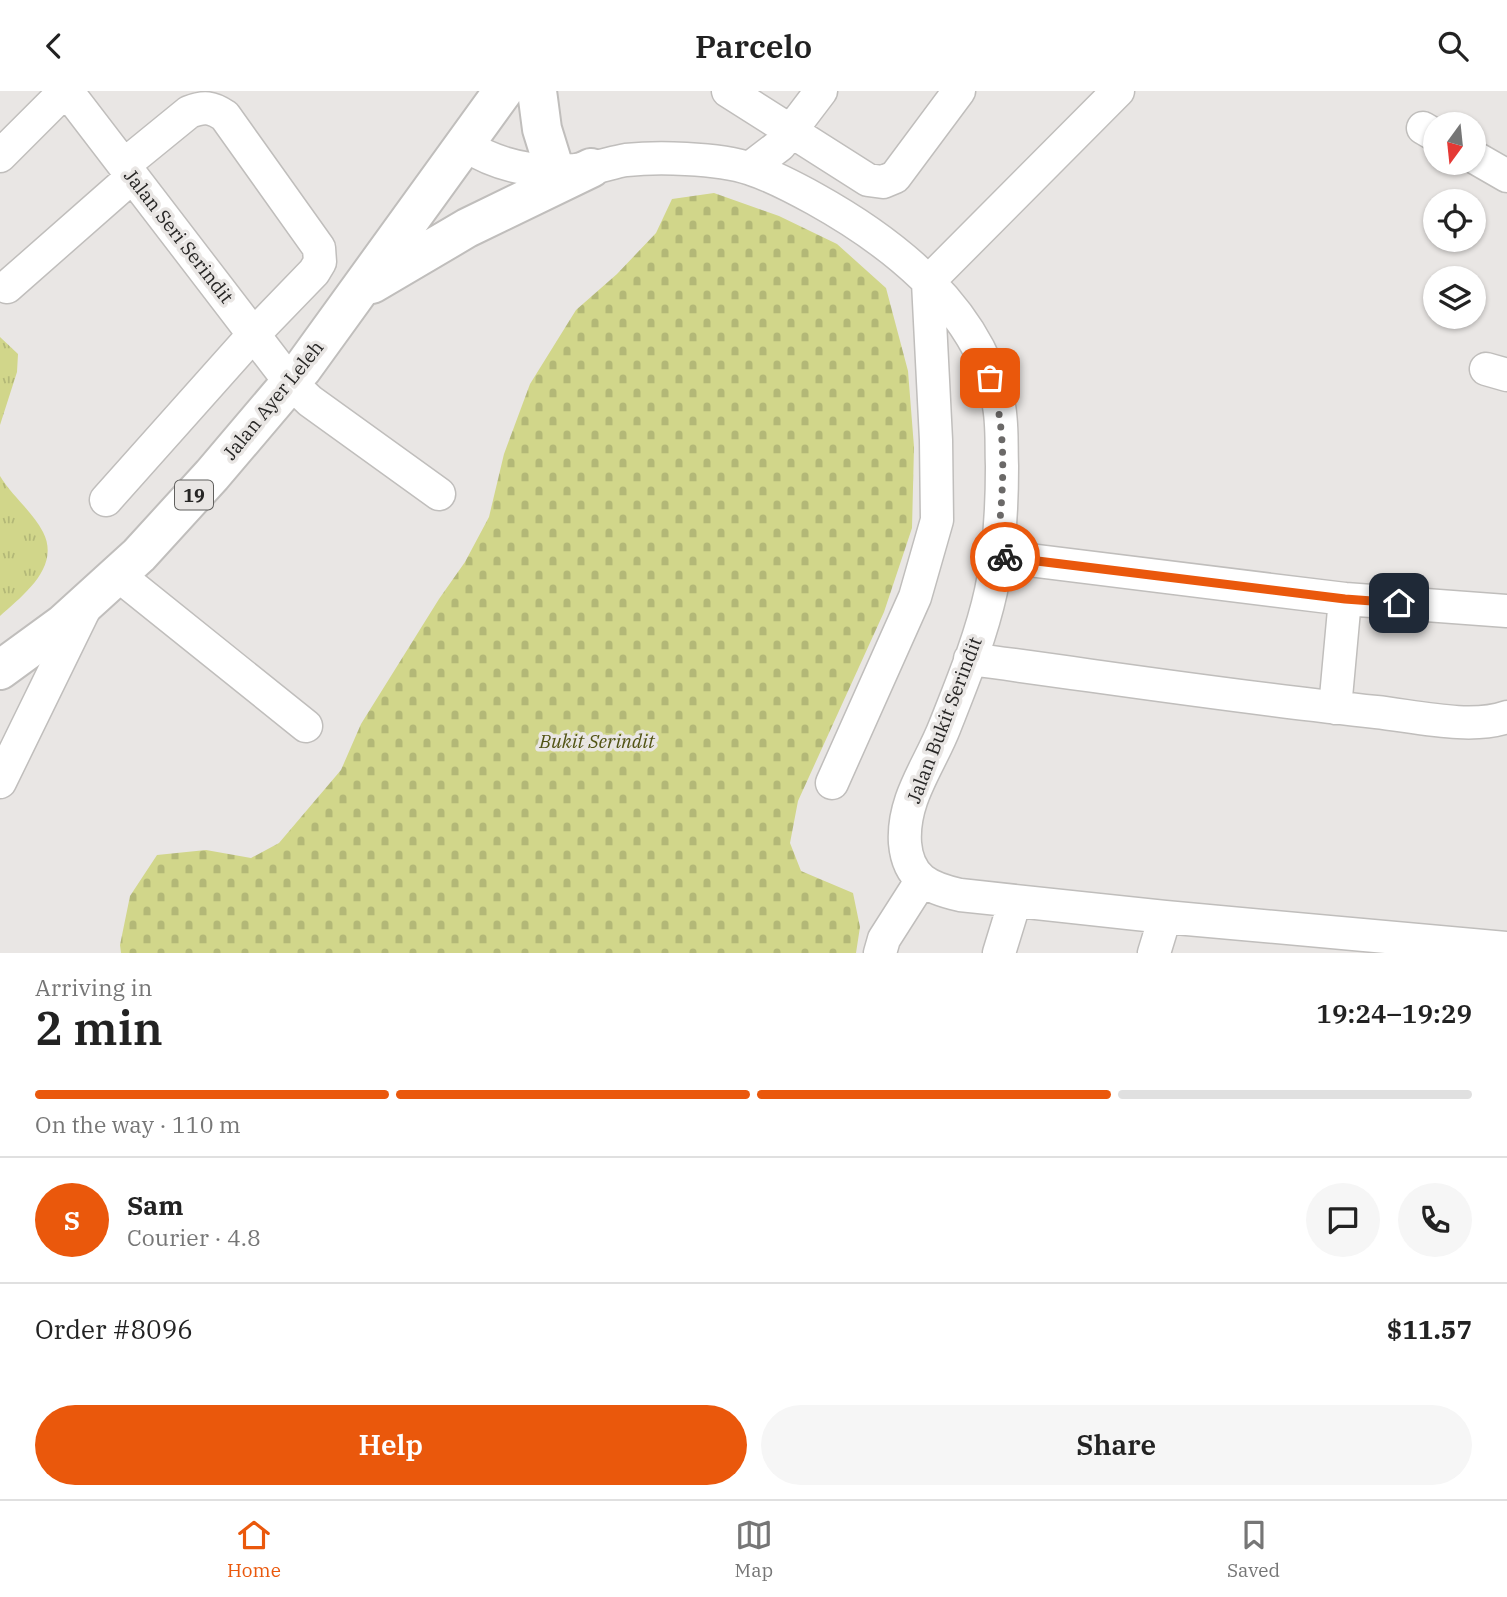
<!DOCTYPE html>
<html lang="en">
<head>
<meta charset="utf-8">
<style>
	body { margin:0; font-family:"IBM Plex Serif",serif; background:#f6f6f6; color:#222; height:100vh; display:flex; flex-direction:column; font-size:26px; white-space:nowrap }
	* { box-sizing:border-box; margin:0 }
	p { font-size:23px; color:#767676 }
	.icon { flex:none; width:38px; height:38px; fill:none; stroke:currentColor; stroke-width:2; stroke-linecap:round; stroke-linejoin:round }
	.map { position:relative; height:862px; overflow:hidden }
	.details { display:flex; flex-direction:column; background:#fff; flex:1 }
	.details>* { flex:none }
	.needle { width:46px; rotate:195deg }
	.tools { position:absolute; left:1423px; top:21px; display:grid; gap:14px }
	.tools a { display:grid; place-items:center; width:63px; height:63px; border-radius:50%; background:#fff; box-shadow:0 2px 5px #0004; font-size:35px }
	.pin { position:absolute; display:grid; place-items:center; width:60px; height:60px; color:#fff; margin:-30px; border-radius:14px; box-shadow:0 4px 10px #0006 }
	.courier { position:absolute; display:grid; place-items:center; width:70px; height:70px; margin:-35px; border:5px solid #ea580c; border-radius:50%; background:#fff; color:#222; box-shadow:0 2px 9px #0007 }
	.overview em { font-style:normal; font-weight:600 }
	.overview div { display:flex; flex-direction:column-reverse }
	.overview { display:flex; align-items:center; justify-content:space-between; height:119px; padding:0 35px }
	h1 { font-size:46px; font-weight:600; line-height:52px }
	.bar { display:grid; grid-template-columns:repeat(4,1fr); gap:10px 7px; align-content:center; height:84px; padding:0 35px }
	.bar i { height:9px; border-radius:5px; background:#e0e0e0 }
	.bar .active { background:#ea580c }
	.bar p { grid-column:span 4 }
	.line { display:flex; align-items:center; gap:18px; padding:0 35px; border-top:2px solid #e0e0e0 }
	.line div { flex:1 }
	.round { display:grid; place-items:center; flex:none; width:74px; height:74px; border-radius:37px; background:#f6f6f6 }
	.action { display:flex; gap:14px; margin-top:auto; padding:14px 35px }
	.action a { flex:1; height:80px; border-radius:42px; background:#ea580c; color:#fff; font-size:28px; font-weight:600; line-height:80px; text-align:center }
	.action a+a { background:#f6f6f6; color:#222 }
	header { display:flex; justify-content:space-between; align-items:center; height:91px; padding:0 35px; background:#fff; font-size:32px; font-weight:600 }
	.tab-bar { display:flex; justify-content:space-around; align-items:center; height:98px; border-top:2px solid #e0e0e0; background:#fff; font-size:19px; color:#767676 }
	.tab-bar a { display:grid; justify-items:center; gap:4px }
	.tab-bar .active { color:#ea580c }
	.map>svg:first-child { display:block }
</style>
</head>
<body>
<header><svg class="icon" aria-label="back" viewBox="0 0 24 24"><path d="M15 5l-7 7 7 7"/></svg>Parcelo<svg class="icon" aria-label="search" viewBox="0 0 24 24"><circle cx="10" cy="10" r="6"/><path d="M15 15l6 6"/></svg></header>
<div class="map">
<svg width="1507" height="862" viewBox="0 0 1507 862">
	<defs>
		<pattern id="cemetery-stones" width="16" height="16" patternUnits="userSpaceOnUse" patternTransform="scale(1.75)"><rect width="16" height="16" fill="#d1d68a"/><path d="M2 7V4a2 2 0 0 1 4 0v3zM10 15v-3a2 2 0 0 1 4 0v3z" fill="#b3b877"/></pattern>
		<pattern id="park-tufts" width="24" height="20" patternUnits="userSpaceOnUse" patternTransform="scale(1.75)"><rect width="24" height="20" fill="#d1d68a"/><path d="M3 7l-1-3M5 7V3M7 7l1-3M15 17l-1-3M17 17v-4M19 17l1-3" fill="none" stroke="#b3b877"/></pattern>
	</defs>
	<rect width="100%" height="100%" fill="#e9e6e4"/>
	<!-- cemetery -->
	<path fill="url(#cemetery-stones)" d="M714 102 779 125 837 153 886 197 908 280 914 356 912 437 884 521 798 710 790 752 801 780 853 802 860 836 856 862H121L120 854 130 805 157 764 206 759 251 767 279 752 341 679 361 633 439 508 465 471 489 426 504 363 530 293 576 219 617 183 656 142 672 108Z"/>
	<!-- park -->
	<path fill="url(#park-tufts)" d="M0 246 18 263 17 281 0 334Z
		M0 385C12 405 32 420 43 441 61 476 23 504 0 525Z"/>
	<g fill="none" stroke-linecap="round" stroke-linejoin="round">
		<!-- minor casing -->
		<g stroke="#c0bebc" stroke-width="35">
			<path id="minor" d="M67 0 290 291 310 310 439 403
				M728 0 868 89 883 91 895 86 959 0
				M1423 37 1435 44
				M465 54C504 79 546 84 591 77 603 75 614 71 626 69 646 67 666 67 686 68 707 69 731 71 751 78 773 85 795 97 815 108 894 152 977 217 998 310 1003 331 1001 353 1002 375 1002 417 1000 459 991 500 981 546 962 592 945 635 930 674 902 708 905 752 908 788 929 797 960 804L1165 826 1507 857
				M0 65 65 0
				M1474 66 1507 85
				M750 77 780 54 821 0
				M7 196 132 86
				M1486 278 1507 284
				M106 409 254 243 314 181 320 171 319 157 225 25C212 16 204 15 189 21L124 74
				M996 465 1345 508 1507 520
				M118 484 306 635
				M970 568C1105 586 1240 607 1376 621 1414 625 1470 639 1507 626
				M1335 617 1345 508
				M0 691 86 515
				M832 692 915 506 937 429 936 349 928 191 1118 0
				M880 862 884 848 921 790
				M999 862 1015 810
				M1154 862 1165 826"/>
		</g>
		<!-- major casing -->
		<g stroke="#c0bebc" stroke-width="42">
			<path id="major" d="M537 0 542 38 555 80
				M372 193 467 137 591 77
				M0 579 63 533 139 464 212 384 302 278 503 0"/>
		</g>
		<!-- minor -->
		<use href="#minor" stroke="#fff" stroke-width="32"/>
		<!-- major -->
		<use href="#major" stroke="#fff" stroke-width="38"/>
	</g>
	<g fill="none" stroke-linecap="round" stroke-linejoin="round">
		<!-- done -->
		<path stroke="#6b6968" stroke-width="7" stroke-dasharray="0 12.6" d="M990 287C1009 340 1003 409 996 465L1005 466"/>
		<!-- route -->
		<path stroke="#ea580c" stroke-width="9" d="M1005 466 1345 508 1399 512"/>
	</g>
	<g text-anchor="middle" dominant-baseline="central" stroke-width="7" stroke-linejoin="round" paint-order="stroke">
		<!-- shield labels -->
		<rect fill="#e9e6e4" stroke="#61605e" stroke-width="2" x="175" y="389.5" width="38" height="29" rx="5"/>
		<g font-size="18" font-weight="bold" fill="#272625">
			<text x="194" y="404">19</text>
		</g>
		<!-- street labels -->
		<g font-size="19" fill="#272625" stroke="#e9e6e4">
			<text transform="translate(179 145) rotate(52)">Jalan Seri Serindit</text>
			<text transform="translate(273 309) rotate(-51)">Jalan Ayer Leleh</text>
			<text transform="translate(944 629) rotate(-69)">Jalan Bukit Serindit</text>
		</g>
		<!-- park labels -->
		<g font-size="19" font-style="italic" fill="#515314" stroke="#e9e6e4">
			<text x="597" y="650">Bukit Serindit</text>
		</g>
	</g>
</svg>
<div class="tools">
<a><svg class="needle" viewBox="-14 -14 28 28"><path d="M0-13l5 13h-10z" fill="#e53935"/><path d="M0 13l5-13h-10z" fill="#767676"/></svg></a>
<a><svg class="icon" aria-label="locate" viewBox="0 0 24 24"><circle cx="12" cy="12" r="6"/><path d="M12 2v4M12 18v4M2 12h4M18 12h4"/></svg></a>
<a><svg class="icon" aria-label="layers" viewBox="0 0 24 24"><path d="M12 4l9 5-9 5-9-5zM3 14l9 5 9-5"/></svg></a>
</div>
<div class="pin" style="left:990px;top:287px;background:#ea580c"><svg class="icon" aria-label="bag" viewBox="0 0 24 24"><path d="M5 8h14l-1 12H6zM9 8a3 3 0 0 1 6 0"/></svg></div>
<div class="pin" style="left:1399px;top:512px;background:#1f2937"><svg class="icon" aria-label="home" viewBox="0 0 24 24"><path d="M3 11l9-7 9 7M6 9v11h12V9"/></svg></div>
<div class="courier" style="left:1005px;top:466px"><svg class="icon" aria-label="bike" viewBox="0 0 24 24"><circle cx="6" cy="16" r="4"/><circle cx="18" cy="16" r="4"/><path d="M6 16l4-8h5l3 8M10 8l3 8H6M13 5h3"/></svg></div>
</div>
<section class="details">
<div class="overview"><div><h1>2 min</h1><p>Arriving in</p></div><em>19:24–19:29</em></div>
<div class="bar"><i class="active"></i><i class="active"></i><i class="active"></i><i></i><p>On the way · 110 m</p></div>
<div class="line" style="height:126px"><b class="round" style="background:#ea580c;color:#fff">S</b><div><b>Sam</b><p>Courier · 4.8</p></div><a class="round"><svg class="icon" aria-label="chat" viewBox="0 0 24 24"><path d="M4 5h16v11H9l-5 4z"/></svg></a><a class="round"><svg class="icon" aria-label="phone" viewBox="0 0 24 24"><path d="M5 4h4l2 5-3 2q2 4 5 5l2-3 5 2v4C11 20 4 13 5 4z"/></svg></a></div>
<div class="line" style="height:91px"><div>Order #8096</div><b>$11.57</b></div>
<div class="action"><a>Help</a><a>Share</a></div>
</section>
<nav class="tab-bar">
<a class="active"><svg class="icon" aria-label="home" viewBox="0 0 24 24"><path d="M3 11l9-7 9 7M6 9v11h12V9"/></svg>Home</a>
<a><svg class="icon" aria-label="map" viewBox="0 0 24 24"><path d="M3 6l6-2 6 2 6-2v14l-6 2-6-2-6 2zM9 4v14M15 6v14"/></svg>Map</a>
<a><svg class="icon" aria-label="saved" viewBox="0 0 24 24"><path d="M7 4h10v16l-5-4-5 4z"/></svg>Saved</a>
</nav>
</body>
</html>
